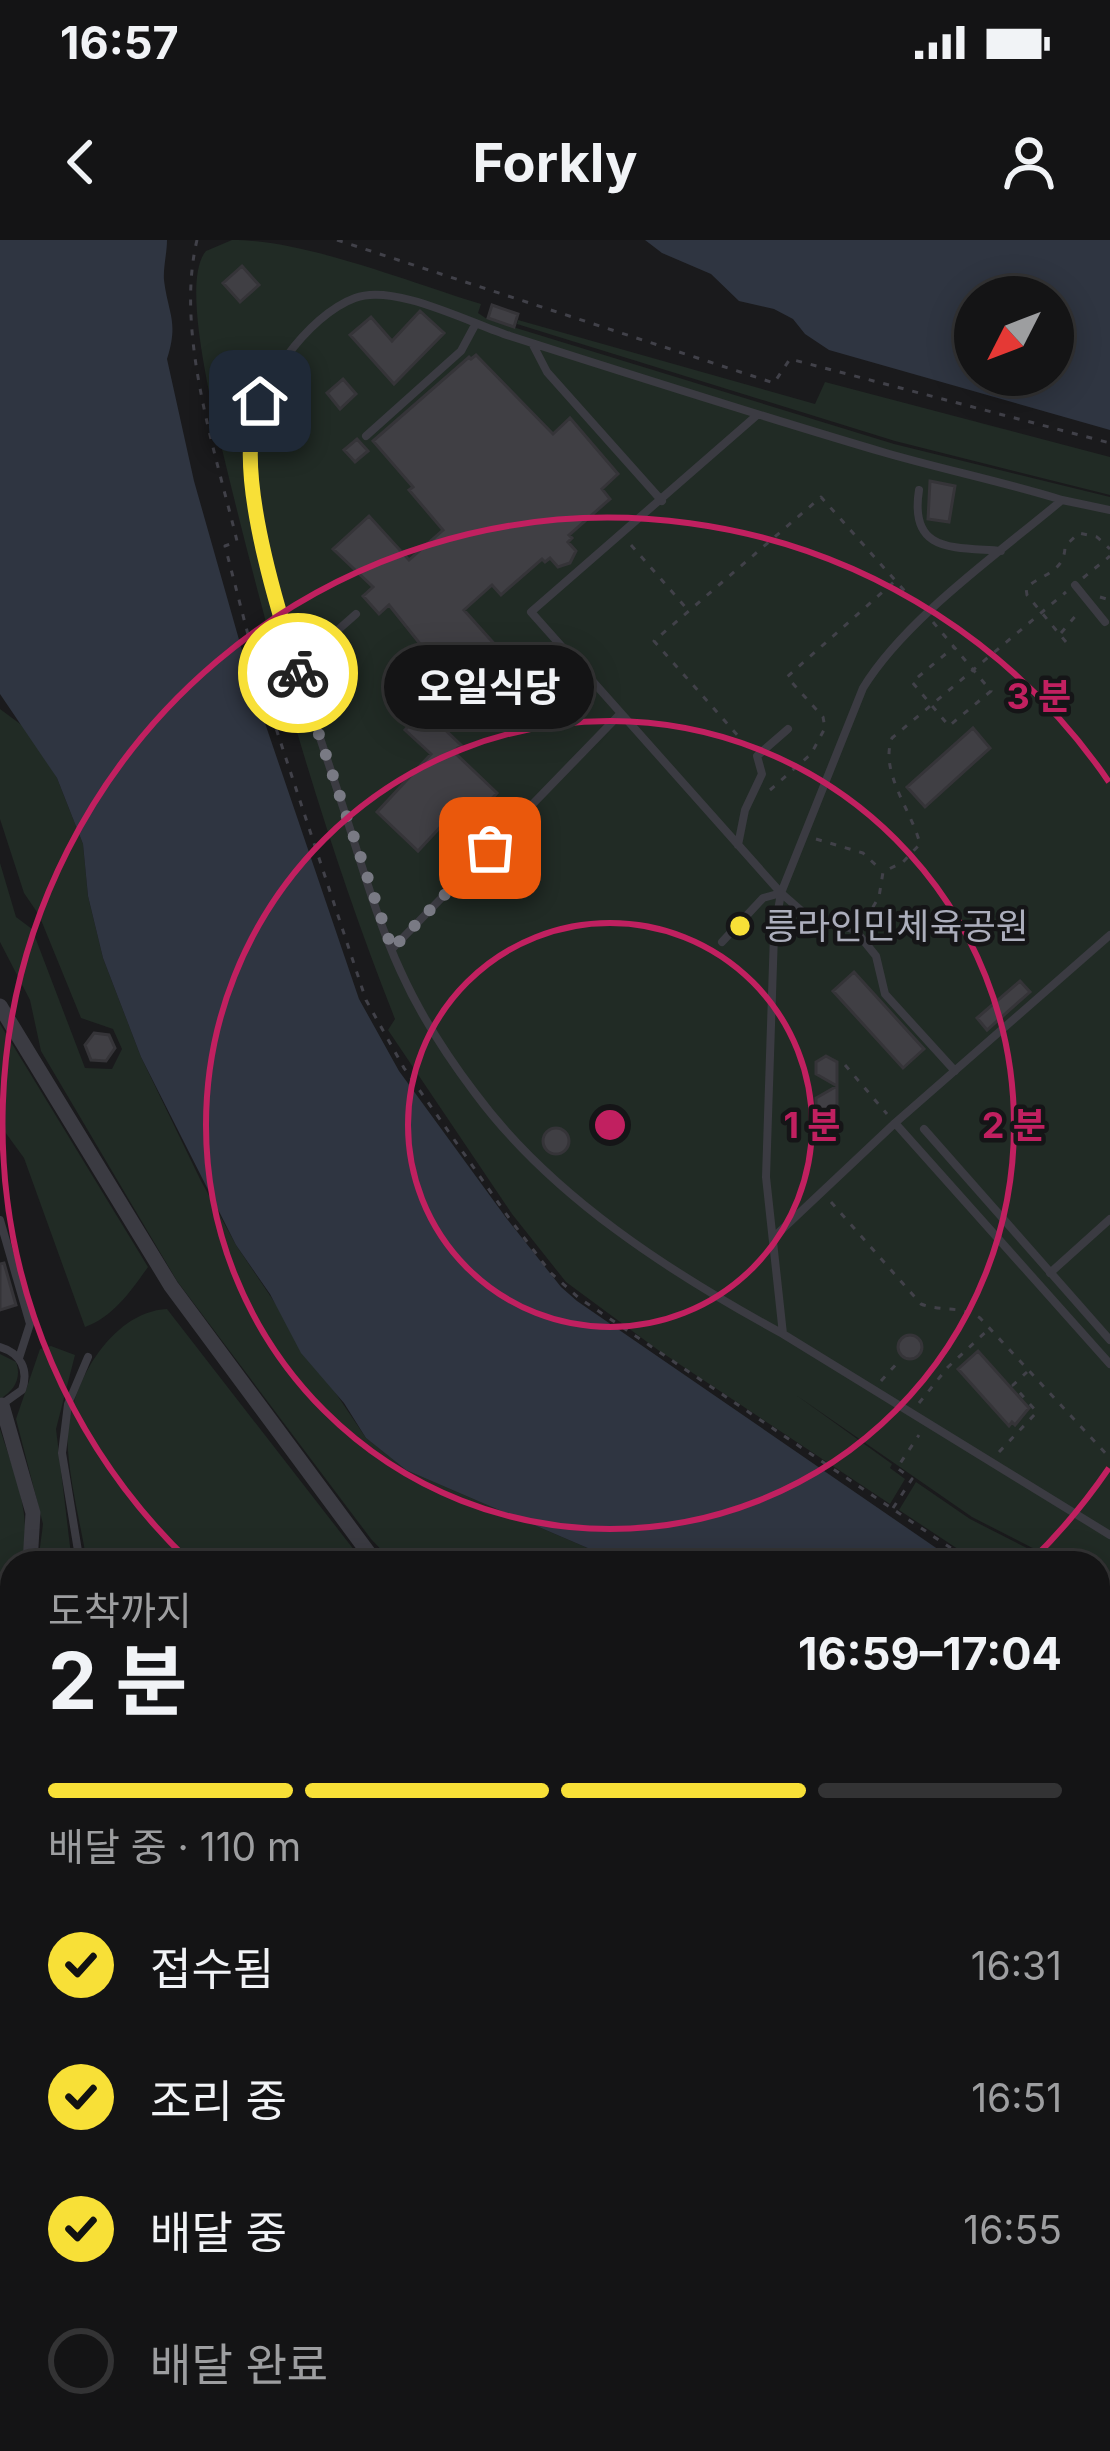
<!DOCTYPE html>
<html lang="ko">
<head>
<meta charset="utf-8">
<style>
	body { margin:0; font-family:Inter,"Noto Sans KR",sans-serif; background:#212122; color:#f1f3f6; height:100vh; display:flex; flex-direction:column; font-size:45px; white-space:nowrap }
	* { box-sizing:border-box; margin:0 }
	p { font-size:39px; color:#9d9ea0 }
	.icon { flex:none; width:66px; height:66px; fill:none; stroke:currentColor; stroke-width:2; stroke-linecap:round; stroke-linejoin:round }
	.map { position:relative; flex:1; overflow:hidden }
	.sheet { position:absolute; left:0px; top:1311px; width:1110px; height:900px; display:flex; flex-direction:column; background:#141415; border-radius:36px 36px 0 0; box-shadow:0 6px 30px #0003,0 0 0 3px #333334 }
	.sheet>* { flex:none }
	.needle { width:78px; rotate:228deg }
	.fabs { position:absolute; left:954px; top:36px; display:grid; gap:24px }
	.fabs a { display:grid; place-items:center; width:120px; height:120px; border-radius:50%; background:#141415; box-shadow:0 6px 30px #0003,0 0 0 3px #333334; font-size:60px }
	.pin { position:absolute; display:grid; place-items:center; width:102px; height:102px; color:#fff; margin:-51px; border-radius:24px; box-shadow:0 6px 18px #0006 }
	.courier { position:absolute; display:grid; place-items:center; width:120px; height:120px; margin:-60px; border:9px solid #f8e037; border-radius:50%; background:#fff; color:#222; box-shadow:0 3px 15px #0007 }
	.bubble { position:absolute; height:84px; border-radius:42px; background:#141415; box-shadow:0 6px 30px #0003,0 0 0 3px #333334; font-size:39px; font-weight:700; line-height:84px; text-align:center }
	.overview em { font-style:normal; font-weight:700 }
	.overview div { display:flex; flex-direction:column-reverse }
	.overview { display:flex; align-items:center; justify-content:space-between; height:204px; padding:0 48px }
	h1 { font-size:78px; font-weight:700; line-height:90px }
	.bar { display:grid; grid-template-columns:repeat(4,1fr); gap:18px 12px; align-content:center; height:144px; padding:0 48px }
	.bar i { height:15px; border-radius:9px; background:#333334 }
	.bar .selected { background:#f8e037 }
	.bar p { grid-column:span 4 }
	ol { padding:0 48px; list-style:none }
	li { display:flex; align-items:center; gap:36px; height:132px }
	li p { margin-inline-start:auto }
	li .icon { padding:12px; border-radius:50%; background:#f8e037; color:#111; stroke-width:4 }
	li:last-child { color:#9d9ea0 }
	li i { width:66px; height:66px; border:6px solid #333334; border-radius:50% }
	.status { display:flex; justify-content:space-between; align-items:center; height:84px; padding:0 60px; background:#141415; direction:ltr }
	.status svg { height:33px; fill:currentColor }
	header { display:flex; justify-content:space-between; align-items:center; height:156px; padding:0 48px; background:#141415; font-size:54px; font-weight:700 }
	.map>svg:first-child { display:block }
</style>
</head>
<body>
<div class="status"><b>16:57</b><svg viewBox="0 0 49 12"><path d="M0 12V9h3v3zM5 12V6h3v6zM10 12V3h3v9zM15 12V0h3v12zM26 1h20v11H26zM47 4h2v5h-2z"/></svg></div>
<header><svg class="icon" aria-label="back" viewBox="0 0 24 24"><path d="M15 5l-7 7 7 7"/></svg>Forkly<svg class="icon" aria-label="person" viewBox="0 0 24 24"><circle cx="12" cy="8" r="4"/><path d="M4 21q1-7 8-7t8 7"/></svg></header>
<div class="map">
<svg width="1110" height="2211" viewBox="0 0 1110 2211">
	<rect width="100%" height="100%" fill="#1a1a1c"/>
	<!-- green -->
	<path fill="#212b25" d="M232 0C306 0 408 42 481 64L478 73 487 79 894 204 1110 257V1345L1098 1340V1323H1062L972 1277 796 1155 892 1224 890 1228 905 1239 890 1264 658 1110 566 1042 512 974 388 790 395 779C321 592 268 400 221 205L233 202 232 194 218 196C211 157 181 40 206 11Z
		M518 80 815 164 825 142 1110 217V255L895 201 517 84Z
		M0 469 27 489 57 538 83 604 88 656 103 718 141 817 200 939 236 1005 366 1198 406 1230 590 1309 609 1323H394L371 1299 177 1041 41 811 30 760 0 702V623L16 677 32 689 85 828 112 829 122 809 113 789 81 778 39 675 24 653 0 579Z
		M0 784 148 1027C131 1051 113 1077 85 1087L24 918 5 892 0 891Z
		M167 1069 358 1315 354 1323H87C81 1286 71 1248 68 1211 63 1156 107 1072 167 1069Z
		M51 1106 75 1115 56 1189 72 1323H38L43 1284 16 1179 40 1109Z
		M0 1114 16 1122C22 1138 14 1151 0 1159Z
		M0 1189C14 1233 34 1277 21 1323H12V1356L0 1399Z
		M916 1242 970 1279 1056 1323H979L899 1270Z
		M1098 1342 1110 1348V1410L1098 1403Z
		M12 1457V1617L0 1636V1467Z
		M12 1680V1894L0 1898V1686Z
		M1110 1749V1959L1098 1950V1762Z
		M12 1928V1988L0 1981V1930Z
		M372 2199H461L455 2211H366Z
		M659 2199H759L753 2211H653Z"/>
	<!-- water -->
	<path fill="#2f3541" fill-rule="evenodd" d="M0 0H167C167 13 163 28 164 40 168 74 179 81 167 119L194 241 251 442 359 759 399 831 507 979 561 1047 577 1061 958 1323H609L590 1309 406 1230 366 1198 344 1163 301 1113 270 1054 236 1005 141 817 103 718 88 656 83 604 57 538 0 454Z
		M645 0H1110V190L829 110 805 94 793 79 774 69 739 61 711 34 662 13ZM975 57H1053V135H975Z
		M1098 1412 1110 1419V1730L1098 1717Z"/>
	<!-- building -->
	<path fill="#403f44" stroke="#353438" stroke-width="3" d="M242 26 259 45 240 62 223 43Z
		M492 65 518 74 514 87 488 78Z
		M420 71 444 93 394 144 350 95 371 77 392 101Z
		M476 115 553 194 570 178 618 234 602 249 610 259 569 295 572 298 568 302 576 311 570 323 558 327 550 318 545 322 542 319 501 355 492 345 464 370 506 417 436 481 461 505 454 512 497 553 460 593 446 581 418 611 377 572 431 514 405 490 435 457 415 436 433 420 389 365 379 374 363 356 373 347 333 309 369 276 409 320 443 290 409 250 413 247 373 201 469 117 471 119Z
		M343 139 356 154 340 169 327 153Z
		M357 199 368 211 355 222 344 210Z
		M930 241 955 246 949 282 928 279Z
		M973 488 990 508 925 567 907 547Z
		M854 732 924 809 903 828 833 751Z
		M1020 741 1030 752 987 790 977 778Z
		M94 793 109 795 115 808 106 821 91 820 85 805Z
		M826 816 837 822V846L816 834V822Z
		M837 846V870L826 876 816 870V858Z
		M543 901a13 13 0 1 1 26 0a13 13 0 1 1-26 0Z
		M4 1023 16 1065 0 1070V1024Z
		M898 1107a12 12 0 1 1 24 0a12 12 0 1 1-24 0Z
		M978 1111 1029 1168 1015 1185 1012 1182 1009 1186 958 1129Z"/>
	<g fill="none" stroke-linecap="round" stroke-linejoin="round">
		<!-- path -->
		<path stroke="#414149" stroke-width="3" stroke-dasharray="6 9" stroke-linecap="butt" d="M197 0C175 92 215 210 237 301L225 306 259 437 366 760 404 828 509 978 551 1033 579 1058 973 1323
			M337 0 774 143 790 119 1110 203
			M631 305 688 370
			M1083 338 1110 316
			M1100 357 1110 360
			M933 382 991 451 949 486 912 442 954 407
			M1061 393 1078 373
			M1066 402 1027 355 1026 348C1041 334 1065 333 1065 306L1079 293 1097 297 1110 309
			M747 506 654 401 821 257 918 366
			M770 550 811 514 825 488 823 477 787 437 895 341
			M816 599 863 613 881 630
			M865 680 879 657 883 632 903 622 920 604C912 571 879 532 892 498L1066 352
			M845 825 887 874
			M831 962 921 1064C941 1072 960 1065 980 1078L1110 1218
			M881 1141 899 1121
			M919 1163 948 1127 990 1088
			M999 1212 1037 1172 1013 1145 1027 1132
			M893 1268 912 1239 897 1228 919 1195
			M1098 1406 1110 1414"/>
		<!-- lane -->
		<path stroke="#3b3b42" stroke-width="8" d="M533 105 547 132 662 261
			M756 176 531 372 781 653 805 674 855 690 876 716 885 754 955 831
			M366 196 461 111 475 85
			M919 250C909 313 953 307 1001 311
			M1110 270 1062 260C999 313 905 379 863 448L781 653 774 694 766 937 783 1094 1110 1295
			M1075 345 1105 382
			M296 427 356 374
			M738 605 745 570 762 534 757 516 788 489
			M722 702 763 658 781 653
			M392 709 620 474
			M895 883 1110 1124
			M924 889 1110 1100
			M0 980 30 1084 19 1118
			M774 997 895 883 1110 695
			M1050 1033 1110 979
			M783 1094C671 1033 552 957 475 853 447 816 420 774 401 732 376 678 360 618 341 561 312 474 283 389 264 299 257 267 248 232 251 199 254 150 308 75 355 58 394 43 470 83 510 96 635 136 760 176 886 213 945 230 1004 242 1062 260
			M0 1107C21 1113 29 1130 22 1150L1 1165
			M80 1323 62 1213 68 1164 88 1117
			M0 1671 12 1664"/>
		<!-- street -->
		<path stroke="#3b3b42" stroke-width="15" d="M0 766 171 1046 376 1323
			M2 1165 33 1273 30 1323
			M0 1446 12 1390
			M0 1922 12 1921
			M1098 1956 1110 1965
			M1098 1984 1110 1991
			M0 2127 12 2104
			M138 2199 160 2211
			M194 2199 209 2202 219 2211
			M1076 2199 1077 2211
			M171 2211 192 2199
			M469 2211 476 2199
			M770 2211 777 2199
			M851 2211 965 2199"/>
	</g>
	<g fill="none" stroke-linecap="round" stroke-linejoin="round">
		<!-- done -->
		<path stroke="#797a84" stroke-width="12" stroke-dasharray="0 21.6" d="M298 433 392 709 490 608"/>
		<!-- route -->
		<path stroke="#f8e037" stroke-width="15" d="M260 161C257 173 252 186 251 198 245 263 278 371 298 433"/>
	</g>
	<!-- distance rings -->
	<g fill="none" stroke="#c12060" stroke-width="6">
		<circle cx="610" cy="885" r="202"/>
		<circle cx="610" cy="885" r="404"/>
		<path d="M1109 1228A606 606 0 0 1 1031 1321M189 1321A606 606 0 1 1 1109 542"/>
	</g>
	<!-- markers -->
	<circle fill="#f8e037" stroke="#151517" stroke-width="4.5" cx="740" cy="686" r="12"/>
	<g text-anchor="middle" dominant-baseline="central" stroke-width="9" stroke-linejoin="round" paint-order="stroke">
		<!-- poi labels -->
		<g font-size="36" fill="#acaebc" stroke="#151517" text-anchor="start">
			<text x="764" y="686">릉라인민체육공원</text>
		</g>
	</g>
	<circle cx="610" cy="885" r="18" fill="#c12060" stroke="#151517" stroke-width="6"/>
	<g font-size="36" text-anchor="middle" font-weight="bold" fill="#c12060" stroke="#151517" stroke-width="9" stroke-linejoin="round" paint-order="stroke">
		<text x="1039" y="469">3 분</text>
		<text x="812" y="898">1 분</text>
		<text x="1014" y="898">2 분</text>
	</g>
</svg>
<div class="fabs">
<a><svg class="needle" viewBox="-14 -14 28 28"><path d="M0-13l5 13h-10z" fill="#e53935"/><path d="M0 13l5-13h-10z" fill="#9d9ea0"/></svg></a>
</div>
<div class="pin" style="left:490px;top:608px;background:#ea580c"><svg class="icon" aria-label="bag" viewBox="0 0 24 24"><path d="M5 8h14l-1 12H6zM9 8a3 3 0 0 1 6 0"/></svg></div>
<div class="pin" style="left:260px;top:161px;background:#1f2937"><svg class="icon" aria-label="home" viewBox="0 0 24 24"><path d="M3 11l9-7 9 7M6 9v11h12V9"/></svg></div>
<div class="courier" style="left:298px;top:433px"><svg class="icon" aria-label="bike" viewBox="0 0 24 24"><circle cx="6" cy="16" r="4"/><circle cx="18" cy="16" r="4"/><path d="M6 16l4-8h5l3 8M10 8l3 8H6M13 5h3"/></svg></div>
<div class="bubble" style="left:384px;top:405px;width:210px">오일식당</div>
<section class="sheet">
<div class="overview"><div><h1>2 분</h1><p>도착까지</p></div><em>16:59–17:04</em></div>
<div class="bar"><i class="selected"></i><i class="selected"></i><i class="selected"></i><i></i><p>배달 중 · 110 m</p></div>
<ol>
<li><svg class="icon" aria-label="check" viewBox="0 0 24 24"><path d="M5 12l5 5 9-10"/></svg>접수됨<p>16:31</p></li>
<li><svg class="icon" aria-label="check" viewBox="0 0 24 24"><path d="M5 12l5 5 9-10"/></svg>조리 중<p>16:51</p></li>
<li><svg class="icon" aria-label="check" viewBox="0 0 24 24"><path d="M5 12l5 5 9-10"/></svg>배달 중<p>16:55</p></li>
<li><i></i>배달 완료</li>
</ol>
</section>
</div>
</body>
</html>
